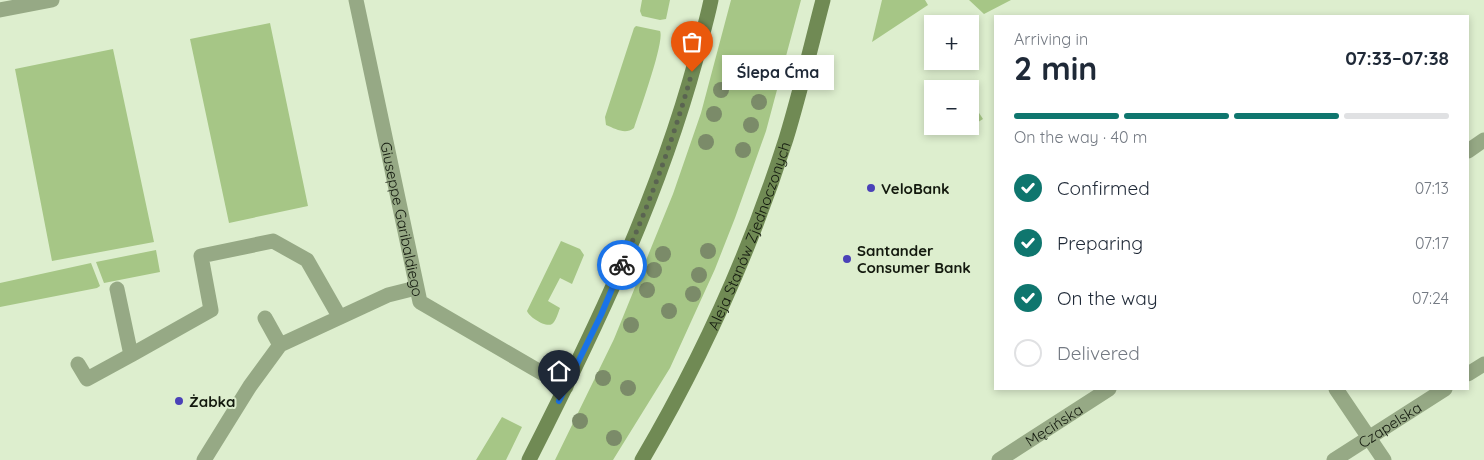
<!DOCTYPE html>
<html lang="en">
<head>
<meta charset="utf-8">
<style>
	body { margin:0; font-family:Quicksand,sans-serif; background:#f6f6f7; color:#1f2937; height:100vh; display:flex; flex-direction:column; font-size:19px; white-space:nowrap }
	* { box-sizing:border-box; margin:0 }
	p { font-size:16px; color:#747a83 }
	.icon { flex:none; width:28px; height:28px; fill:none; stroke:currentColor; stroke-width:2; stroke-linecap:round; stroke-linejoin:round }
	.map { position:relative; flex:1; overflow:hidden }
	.drawer { position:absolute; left:994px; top:15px; width:475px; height:375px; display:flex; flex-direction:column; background:#fff; border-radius:0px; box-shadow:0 2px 8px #0003 }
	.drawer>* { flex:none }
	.tools { position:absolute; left:924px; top:15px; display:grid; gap:10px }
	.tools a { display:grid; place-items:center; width:55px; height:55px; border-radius:0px; background:#fff; box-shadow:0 2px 8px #0003; font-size:25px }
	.pin { position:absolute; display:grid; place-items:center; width:42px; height:42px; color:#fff; margin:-51px -21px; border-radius:50% 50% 50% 0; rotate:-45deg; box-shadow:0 0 5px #0007 }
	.pin .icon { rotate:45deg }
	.courier { position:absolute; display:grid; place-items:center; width:50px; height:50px; margin:-25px; border:4px solid #1a73e8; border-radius:50%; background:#fff; color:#222; box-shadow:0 1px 6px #0007 }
	.bubble { position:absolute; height:35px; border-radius:0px; background:#fff; box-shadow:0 2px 8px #0003; font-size:16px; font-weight:800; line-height:35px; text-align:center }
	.headline em { font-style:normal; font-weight:800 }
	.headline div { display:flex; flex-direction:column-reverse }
	.headline { display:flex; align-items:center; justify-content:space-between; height:85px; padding:0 20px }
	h1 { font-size:32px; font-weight:800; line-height:38px }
	.bar { display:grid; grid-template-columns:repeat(4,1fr); gap:8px 5px; align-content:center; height:60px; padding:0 20px }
	.bar i { height:6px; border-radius:4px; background:#e0e1e3 }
	.bar .current { background:#0f766e }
	.bar p { grid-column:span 4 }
	ol { padding:0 20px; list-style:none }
	li { display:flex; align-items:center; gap:15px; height:55px }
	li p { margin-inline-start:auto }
	li .icon { padding:5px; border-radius:50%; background:#0f766e; color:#fff; stroke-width:4 }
	li:last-child { color:#747a83 }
	li i { width:28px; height:28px; border:2px solid #e0e1e3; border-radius:50% }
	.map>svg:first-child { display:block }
</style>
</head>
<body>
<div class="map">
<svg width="1484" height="460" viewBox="0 0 1484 460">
	<rect width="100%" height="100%" fill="#ddeece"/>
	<!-- green -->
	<path fill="#a6c686" d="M642 0H670L666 19 660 20 642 16 640 11Z
		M731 0H801L766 131 735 218 715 269 670 368 613 460H555L614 339 673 194 701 113Z
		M882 0H925L928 5 872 42Z
		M969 0H1011L984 14Z
		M270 23 308 206 229 223 190 39Z
		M636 26 660 31C665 41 639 112 634 128 625 135 616 129 606 125L605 117 634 28Z
		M113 49 154 242 52 261 15 69Z
		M970 99 983 119 975 124 970 117Z
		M561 241 580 249 584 255 572 284 560 278 548 301 560 308C558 313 556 321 552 324 546 328 529 317 527 311Z
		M156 250 160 272 104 283 96 262Z
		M91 263 100 286 97 288 0 307V283Z
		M502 417 522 427 506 460H476Z"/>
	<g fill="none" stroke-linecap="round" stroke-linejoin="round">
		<!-- service -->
		<path stroke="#96a985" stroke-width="15" d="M117 289 131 355 211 310 201 256 273 241 307 260 339 316
			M265 318 280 345
			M78 364 87 379 131 355
			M204 460 250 386 280 345 388 295 416 288"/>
		<!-- minor -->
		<g stroke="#96a985" stroke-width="15">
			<path id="s1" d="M356 0 420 302 566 387"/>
			<path d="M0 10 52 0"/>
			<path d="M1468 151 1484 140"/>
			<path d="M1468 374 1484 364"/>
			<path d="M1336 389 1384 460"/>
			<path id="s2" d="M999 460 1109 389"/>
			<path id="s3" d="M1334 460 1445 389"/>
		</g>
		<!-- secondary -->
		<g stroke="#708a54" stroke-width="15">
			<path d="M529 460C595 330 658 199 696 59 701 39 707 20 711 0"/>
			<path id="s4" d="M642 460C702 358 750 252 786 139 800 93 811 46 823 0"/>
		</g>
	</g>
	<!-- trees -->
	<g fill="#7b8b69">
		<circle cx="721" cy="90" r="8"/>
		<circle cx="759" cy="102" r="8"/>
		<circle cx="714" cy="114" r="8"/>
		<circle cx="751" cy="125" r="8"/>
		<circle cx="706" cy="142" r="8"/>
		<circle cx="743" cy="150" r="8"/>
		<circle cx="708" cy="251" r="8"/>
		<circle cx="663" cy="254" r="8"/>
		<circle cx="654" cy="270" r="8"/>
		<circle cx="699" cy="275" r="8"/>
		<circle cx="647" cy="290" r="8"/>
		<circle cx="693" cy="294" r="8"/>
		<circle cx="669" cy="311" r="8"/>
		<circle cx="631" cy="325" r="8"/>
		<circle cx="603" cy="378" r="8"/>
		<circle cx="628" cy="388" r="8"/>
		<circle cx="580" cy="421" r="8"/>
		<circle cx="614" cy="438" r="8"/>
	</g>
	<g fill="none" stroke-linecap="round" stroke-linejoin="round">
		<!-- done -->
		<path stroke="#5a6451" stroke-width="5" stroke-dasharray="0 9" d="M622 265C650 202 674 138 692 72"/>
		<!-- route -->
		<path stroke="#1a73e8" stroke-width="6" d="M559 401 601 315 622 265"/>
	</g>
	<!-- markers -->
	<g fill="#4a41b8" stroke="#ddeece" stroke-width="2">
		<circle cx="871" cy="188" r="5"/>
		<circle cx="847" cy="259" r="5"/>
		<circle cx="179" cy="401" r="5"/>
	</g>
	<g text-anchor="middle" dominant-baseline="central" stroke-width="4" stroke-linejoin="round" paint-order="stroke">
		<!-- poi labels -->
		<g font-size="15" font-weight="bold" fill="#13190e" stroke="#ddeece" text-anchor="start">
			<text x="881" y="188">VeloBank</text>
			<text x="857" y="250">Santander<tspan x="857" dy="17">Consumer Bank</tspan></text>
			<text x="189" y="401">Żabka</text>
		</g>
		<!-- street labels -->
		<g font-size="15" fill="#13190e" stroke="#ddeece">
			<text stroke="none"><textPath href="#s1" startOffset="224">Giuseppe Garibaldiego</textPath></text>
			<text stroke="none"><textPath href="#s4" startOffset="249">Aleja Stanów Zjednoczonych</textPath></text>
			<text stroke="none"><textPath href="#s2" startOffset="65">Męcińska</textPath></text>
			<text stroke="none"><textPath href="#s3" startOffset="66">Czapelska</textPath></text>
		</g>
	</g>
</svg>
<div class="tools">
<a>+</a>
<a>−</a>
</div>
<div class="pin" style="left:692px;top:72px;background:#ea580c"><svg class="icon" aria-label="bag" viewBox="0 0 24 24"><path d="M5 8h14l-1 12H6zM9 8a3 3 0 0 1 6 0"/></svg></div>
<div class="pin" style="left:559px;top:401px;background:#1f2937"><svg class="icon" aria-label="home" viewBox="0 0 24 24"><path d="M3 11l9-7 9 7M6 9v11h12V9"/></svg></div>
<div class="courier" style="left:622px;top:265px"><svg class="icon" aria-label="bike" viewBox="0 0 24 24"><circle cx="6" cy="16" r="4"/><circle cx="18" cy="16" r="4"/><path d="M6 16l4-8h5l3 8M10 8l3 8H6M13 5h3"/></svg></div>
<div class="bubble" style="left:722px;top:55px;width:112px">Ślepa Ćma</div>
<section class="drawer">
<div class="headline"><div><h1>2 min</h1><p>Arriving in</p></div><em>07:33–07:38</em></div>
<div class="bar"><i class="current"></i><i class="current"></i><i class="current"></i><i></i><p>On the way · 40 m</p></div>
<ol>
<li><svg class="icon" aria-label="check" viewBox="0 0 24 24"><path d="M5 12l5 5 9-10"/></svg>Confirmed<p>07:13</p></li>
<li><svg class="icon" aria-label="check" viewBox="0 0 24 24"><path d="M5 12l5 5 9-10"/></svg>Preparing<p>07:17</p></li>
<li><svg class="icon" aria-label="check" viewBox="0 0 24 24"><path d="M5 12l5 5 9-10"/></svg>On the way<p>07:24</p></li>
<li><i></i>Delivered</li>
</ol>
</section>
</div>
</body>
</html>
